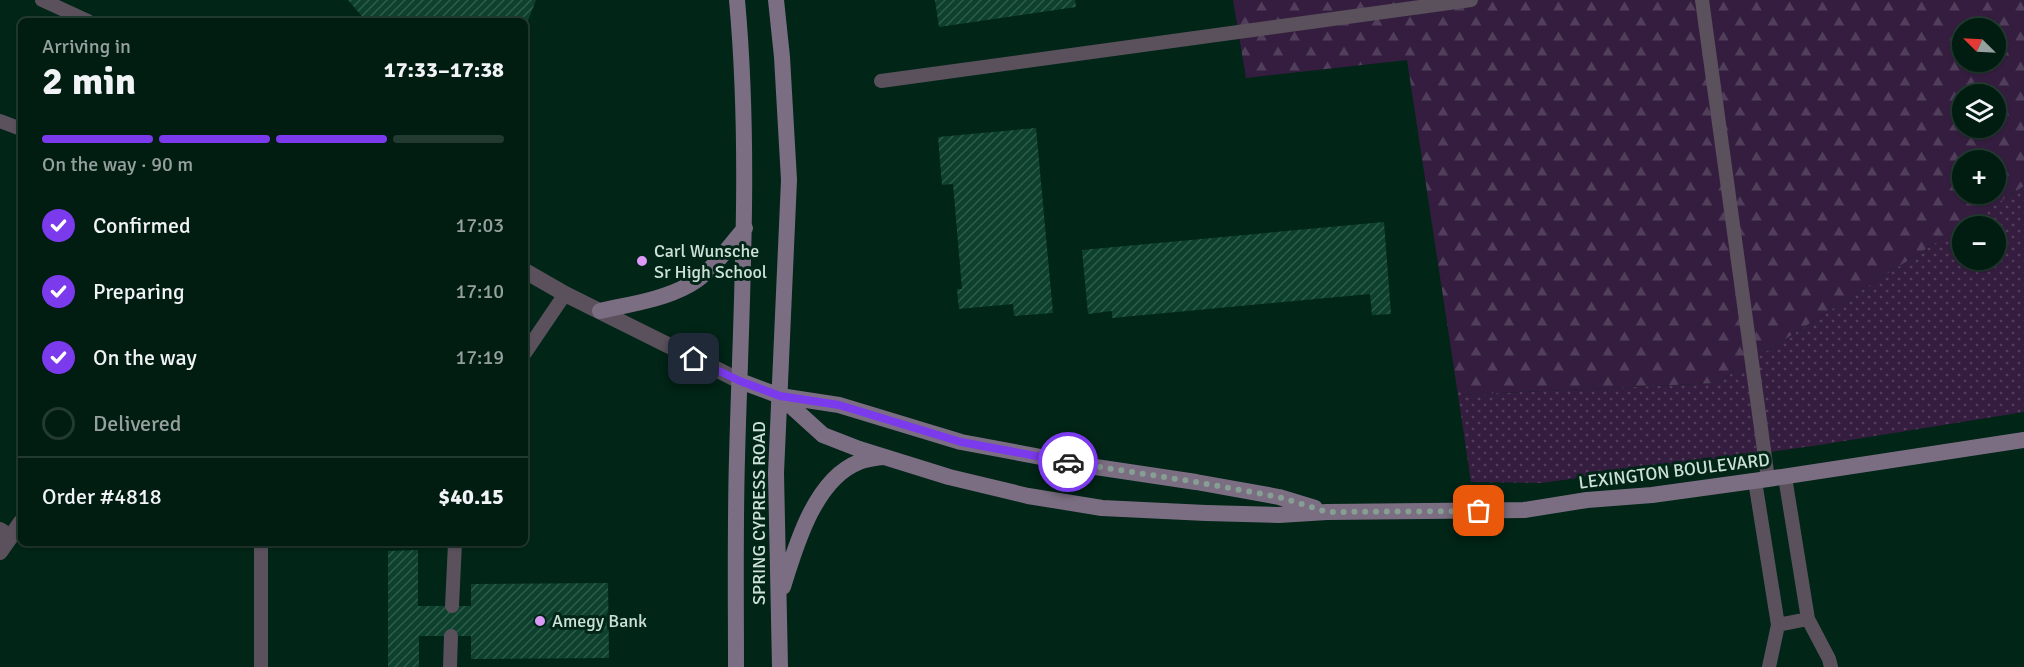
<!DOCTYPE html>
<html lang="en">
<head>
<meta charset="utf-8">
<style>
	body { margin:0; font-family:Signika,sans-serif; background:#0b251a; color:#f1f3f6; height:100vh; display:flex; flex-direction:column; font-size:22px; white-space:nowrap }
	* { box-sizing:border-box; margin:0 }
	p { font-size:20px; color:#96a19f }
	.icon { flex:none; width:33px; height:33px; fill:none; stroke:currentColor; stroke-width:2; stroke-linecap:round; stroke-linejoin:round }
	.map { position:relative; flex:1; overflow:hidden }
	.drawer { position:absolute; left:18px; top:18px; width:510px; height:528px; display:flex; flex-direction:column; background:#011c11; border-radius:9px; box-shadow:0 2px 4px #0004,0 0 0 2px #233a31 }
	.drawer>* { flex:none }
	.needle { width:39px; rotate:294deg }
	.tools { position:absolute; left:1952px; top:18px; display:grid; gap:12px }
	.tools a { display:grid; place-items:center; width:54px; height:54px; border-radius:50%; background:#011c11; box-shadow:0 2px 4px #0004,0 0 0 2px #233a31; font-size:30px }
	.pin { position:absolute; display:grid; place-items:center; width:51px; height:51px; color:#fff; margin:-26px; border-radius:12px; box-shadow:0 3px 9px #0006 }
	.courier { position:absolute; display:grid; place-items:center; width:60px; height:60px; margin:-30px; border:4px solid #7c3aed; border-radius:50%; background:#fff; color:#222; box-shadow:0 2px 8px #0007 }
	.head em { font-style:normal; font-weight:700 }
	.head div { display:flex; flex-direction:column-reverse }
	.head { display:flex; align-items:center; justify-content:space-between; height:102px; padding:0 24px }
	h1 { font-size:39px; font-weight:700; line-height:45px }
	.bar { display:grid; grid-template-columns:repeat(4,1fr); gap:9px 6px; align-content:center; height:72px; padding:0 24px }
	.bar i { height:8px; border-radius:4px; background:#233a31 }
	.bar .current { background:#7c3aed }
	.bar p { grid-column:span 4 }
	.line { display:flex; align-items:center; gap:15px; padding:0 24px; border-top:2px solid #233a31 }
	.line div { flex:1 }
	ol { padding:0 24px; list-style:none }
	li { display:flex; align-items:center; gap:18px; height:66px }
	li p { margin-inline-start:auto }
	li .icon { padding:6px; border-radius:50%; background:#7c3aed; color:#fff; stroke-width:4 }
	li:last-child { color:#96a19f }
	li i { width:33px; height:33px; border:3px solid #233a31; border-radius:50% }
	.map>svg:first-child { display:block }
</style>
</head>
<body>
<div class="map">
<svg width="2024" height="667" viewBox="0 0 2024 667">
	<defs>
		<pattern id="grass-dots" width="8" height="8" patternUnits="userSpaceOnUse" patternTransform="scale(1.5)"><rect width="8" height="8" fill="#351d3f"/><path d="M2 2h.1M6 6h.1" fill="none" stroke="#513e5a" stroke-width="1.8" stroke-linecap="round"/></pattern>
		<pattern id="forest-firs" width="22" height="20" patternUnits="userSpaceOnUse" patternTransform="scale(1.5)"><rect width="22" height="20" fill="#351d3f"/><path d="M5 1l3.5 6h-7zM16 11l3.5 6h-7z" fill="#513e5a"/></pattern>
		<pattern id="building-hatch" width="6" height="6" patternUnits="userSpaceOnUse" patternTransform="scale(1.5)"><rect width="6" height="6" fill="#0d412d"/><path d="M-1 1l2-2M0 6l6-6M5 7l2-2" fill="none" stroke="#2f5c4b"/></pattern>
	</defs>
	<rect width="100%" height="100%" fill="#012517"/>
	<!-- grass -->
	<path fill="url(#grass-dots)" fill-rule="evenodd" d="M2024 186V412L1813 446 1541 483 1471 482 1458 395 1717 383ZM1962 226H1995V260H1962Z"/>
	<!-- forest -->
	<path fill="url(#forest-firs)" fill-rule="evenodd" d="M1233 0H2024V186L1717 383 1458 395 1407 60 1246 78ZM1962 28H1995V62H1962ZM1962 94H1995V128H1962ZM1962 160H1995V194H1962Z"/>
	<!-- building -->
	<path fill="url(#building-hatch)" d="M348 0H536L525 28V21H366Z
		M935 0H1075L1076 7 939 27Z
		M1036 128 1053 313 1014 316 1013 304 959 309 957 289H962L953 184 942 185 938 137Z
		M1384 222 1391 314 1372 315 1370 294 1112 318V311L1088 314 1082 250Z
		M418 550V606H471V584L608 583 609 658 471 659V636H419V667H388V551Z"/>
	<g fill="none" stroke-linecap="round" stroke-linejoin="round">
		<!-- service -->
		<path stroke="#5a515d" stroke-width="14" d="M42 0 88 21
			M1702 0 1768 479
			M881 81 1471 0
			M0 121 21 129
			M525 353 565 294
			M1785 477 1808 619 1829 659 1831 667
			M1755 481 1778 625 1769 667
			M0 529 11 536
			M261 543V667
			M452 606 455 543
			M1778 625 1808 619
			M450 667 451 636"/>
		<!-- minor -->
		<path stroke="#5a515d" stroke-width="16" d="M525 271 565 294 740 381
			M0 552 21 522"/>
		<!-- secondary -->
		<path stroke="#7c6e82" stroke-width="16" d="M776 0 782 57 789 180 776 473 780 667
			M600 311C630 304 662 300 689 285 712 272 728 247 745 228
			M740 381 780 396 839 405 961 442 1089 466 1196 482 1279 497 1315 508
			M780 396 823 435 859 449 949 477 1028 496 1102 508 1206 513 1279 515 1327 512 1524 510 1587 500 1652 495 1768 479 2024 440
			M783 587C796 545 815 479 859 462 866 459 875 458 882 457
			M736 667C736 597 735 528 737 458 741 305 751 153 737 0"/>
	</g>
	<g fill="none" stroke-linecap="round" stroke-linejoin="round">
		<!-- done -->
		<path stroke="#869f93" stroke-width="6" stroke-dasharray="0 10.8" d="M1068 462 1196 482 1279 497 1327 512 1479 511"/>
		<!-- route -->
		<path stroke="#7c3aed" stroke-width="8" d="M694 359 740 381 780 396 839 405 961 442 1068 462"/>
	</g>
	<!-- markers -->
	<g fill="#da9af6" stroke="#012517" stroke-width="2">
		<circle cx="642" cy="261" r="6"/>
		<circle cx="540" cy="621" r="6"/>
	</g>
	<g text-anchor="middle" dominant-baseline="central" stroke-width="6" stroke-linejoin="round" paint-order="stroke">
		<!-- poi labels -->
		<g font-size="18" fill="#cee1d6" stroke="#012517" text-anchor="start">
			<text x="654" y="251">Carl Wunsche<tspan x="654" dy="21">Sr High School</tspan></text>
			<text x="552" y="621">Amegy Bank</text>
		</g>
		<!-- street labels -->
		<g font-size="18" fill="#cee1d6" stroke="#012517">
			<text transform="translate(1674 471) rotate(-7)">LEXINGTON BOULEVARD</text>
			<text transform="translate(759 513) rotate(-90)">SPRING CYPRESS ROAD</text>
		</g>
	</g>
</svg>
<div class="tools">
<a><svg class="needle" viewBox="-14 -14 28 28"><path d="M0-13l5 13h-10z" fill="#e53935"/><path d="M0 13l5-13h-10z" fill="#96a19f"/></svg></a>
<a><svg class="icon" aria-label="layers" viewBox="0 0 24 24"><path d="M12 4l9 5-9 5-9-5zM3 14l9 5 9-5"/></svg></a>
<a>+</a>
<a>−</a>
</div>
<div class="pin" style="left:1479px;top:511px;background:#ea580c"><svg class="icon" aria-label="bag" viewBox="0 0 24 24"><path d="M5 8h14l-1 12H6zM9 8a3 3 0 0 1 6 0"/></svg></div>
<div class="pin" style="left:694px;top:359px;background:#1f2937"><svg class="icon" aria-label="home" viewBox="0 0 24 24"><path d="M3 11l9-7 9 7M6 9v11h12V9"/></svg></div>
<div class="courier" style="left:1068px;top:462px"><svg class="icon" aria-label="car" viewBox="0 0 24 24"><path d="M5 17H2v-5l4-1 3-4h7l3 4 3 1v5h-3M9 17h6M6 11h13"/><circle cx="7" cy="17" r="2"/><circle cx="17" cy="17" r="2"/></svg></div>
<section class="drawer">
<div class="head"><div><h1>2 min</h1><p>Arriving in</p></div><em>17:33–17:38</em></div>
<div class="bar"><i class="current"></i><i class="current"></i><i class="current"></i><i></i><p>On the way · 90 m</p></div>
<ol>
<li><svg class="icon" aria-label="check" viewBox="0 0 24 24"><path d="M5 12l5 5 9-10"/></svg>Confirmed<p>17:03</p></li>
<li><svg class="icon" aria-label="check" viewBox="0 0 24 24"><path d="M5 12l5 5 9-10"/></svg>Preparing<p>17:10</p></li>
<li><svg class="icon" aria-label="check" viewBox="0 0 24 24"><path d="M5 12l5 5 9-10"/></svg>On the way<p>17:19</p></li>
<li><i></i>Delivered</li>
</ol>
<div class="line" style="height:78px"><div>Order #4818</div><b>$40.15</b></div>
</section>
</div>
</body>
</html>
